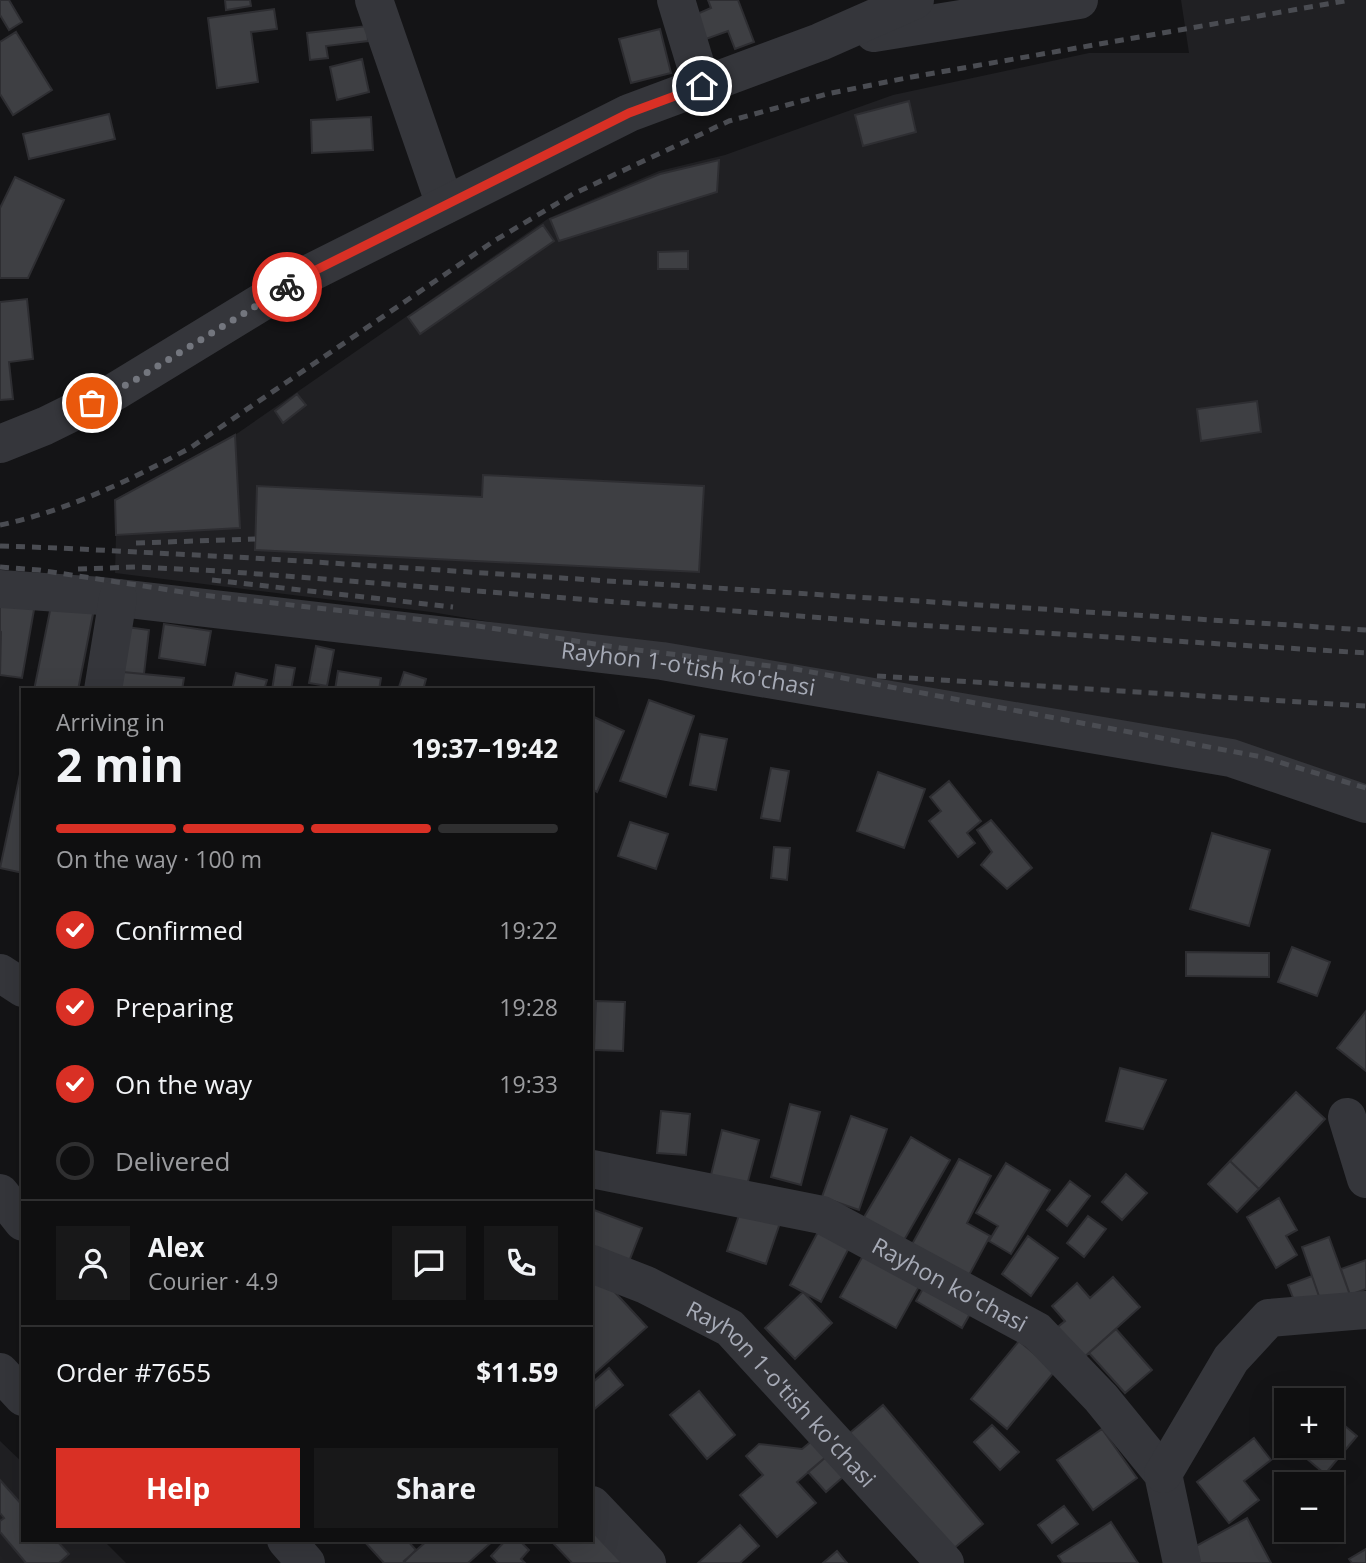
<!DOCTYPE html>
<html lang="en">
<head>
<meta charset="utf-8">
<style>
	body { margin:0; font-family:"Open Sans",sans-serif; background:#181819; color:#f1f3f6; height:100vh; display:flex; flex-direction:column; font-size:26px; white-space:nowrap }
	* { box-sizing:border-box; margin:0 }
	p { font-size:23px; color:#9b9c9f }
	.icon { flex:none; width:38px; height:38px; fill:none; stroke:currentColor; stroke-width:2; stroke-linecap:round; stroke-linejoin:round }
	.map { position:relative; flex:1; overflow:hidden }
	.drawer { position:absolute; left:21px; top:688px; width:572px; height:854px; display:flex; flex-direction:column; background:#0f0f10; border-radius:0px; box-shadow:0 7px 28px #0002,0 0 0 2px #2f2f30 }
	.drawer>* { flex:none }
	.fabs { position:absolute; left:1274px; top:1388px; display:grid; gap:14px }
	.fabs a { display:grid; place-items:center; width:70px; height:70px; border-radius:0px; background:#0f0f10; box-shadow:0 7px 28px #0002,0 0 0 2px #2f2f30; font-size:35px }
	.pin { position:absolute; display:grid; place-items:center; width:60px; height:60px; color:#fff; margin:-30px; border:4px solid #fff; border-radius:50%; box-shadow:0 2px 7px #0007 }
	.courier { position:absolute; display:grid; place-items:center; width:70px; height:70px; margin:-35px; border:5px solid #d93025; border-radius:50%; background:#fff; color:#222; box-shadow:0 2px 9px #0007 }
	.headline em { font-style:normal; font-weight:700 }
	.headline div { display:flex; flex-direction:column-reverse }
	.headline { display:flex; align-items:center; justify-content:space-between; height:119px; padding:0 35px }
	h1 { font-size:46px; font-weight:700; line-height:52px }
	.bar { display:grid; grid-template-columns:repeat(4,1fr); gap:10px 7px; align-content:center; height:84px; padding:0 35px }
	.bar i { height:9px; border-radius:5px; background:#2f2f30 }
	.bar .on { background:#d93025 }
	.bar p { grid-column:span 4 }
	.line { display:flex; align-items:center; gap:18px; padding:0 35px; border-top:2px solid #2f2f30 }
	.line div { flex:1 }
	.round { display:grid; place-items:center; flex:none; width:74px; height:74px; border-radius:0px; background:#181819 }
	ol { padding:0 35px; list-style:none }
	li { display:flex; align-items:center; gap:21px; height:77px }
	li p { margin-inline-start:auto }
	li .icon { padding:7px; border-radius:50%; background:#d93025; color:#fff; stroke-width:4 }
	li:last-child { color:#9b9c9f }
	li i { width:38px; height:38px; border:4px solid #2f2f30; border-radius:50% }
	.cta { display:flex; gap:14px; margin-top:auto; padding:14px 35px }
	.cta a { flex:1; height:80px; border-radius:0px; background:#d93025; color:#fff; font-size:28px; font-weight:700; line-height:80px; text-align:center }
	.cta a+a { background:#181819; color:#f1f3f6 }
	.map>svg:first-child { display:block }
</style>
</head>
<body>
<div class="map">
<svg width="1366" height="1563" viewBox="0 0 1366 1563">
	<rect width="100%" height="100%" fill="#141416"/>
	<!-- built -->
	<path fill="#202023" d="M1181 0H1366V788L906 692 431 612 115 573 116 535 115 500 235 435 549 218 659 171 725 155 893 95 1089 53H1189Z
		M0 1441 23 1463V1540H103L126 1563H0Z"/>
	<!-- building -->
	<path fill="#3e3f43" stroke="#2e2e32" stroke-width="2" d="M0 0H9L22 22 9 30 0 15Z
		M225 0H250L251 6 226 10Z
		M708 0H738L754 42 735 49 728 31 706 39 697 14 711 8Z
		M274 9 277 29 251 32 258 82 217 88 208 18Z
		M367 26 368 41 326 46 328 58 310 60 307 33Z
		M660 29 671 73 631 83 619 39Z
		M16 32 52 90 13 115 0 94V42Z
		M362 59 369 92 337 100 330 67Z
		M909 101 916 132 863 146 855 115Z
		M109 114 115 139 29 159 23 134Z
		M371 117 373 150 312 153 311 120Z
		M719 160 717 192 559 241 550 219 660 174Z
		M15 177 64 200 28 278H0V208Z
		M543 225 554 241 420 334 408 317Z
		M688 251V269H658V252Z
		M27 299 33 359 9 362 13 399 0 400V302Z
		M297 394 306 405 283 423 275 411Z
		M1257 401 1261 432 1201 441 1197 409Z
		M235 435 240 528 116 535 115 500Z
		M483 475 704 486 699 572 255 550 257 486 482 497Z
		M0 598 35 604 22 678 0 675 1 632 0 631Z
		M52 601 94 609 78 690H34Z
		M164 624 211 631 205 665 159 658Z
		M127 627 149 630 144 674 123 672Z
		M316 646 334 650 327 686 309 683Z
		M276 665 295 668 291 690H272Z
		M338 671 381 678 379 690H335Z
		M123 672 184 678 182 690H121Z
		M404 672 426 679 423 690H398Z
		M236 673 267 680 264 690H232Z
		M649 700 694 716 666 797 620 781Z
		M592 716 624 731 597 792 592 789Z
		M700 734 727 739 716 790 690 785Z
		M23 760V873L0 868Z
		M771 768 789 771 780 821 761 818Z
		M878 772 925 789 904 848 857 831Z
		M949 781 981 821 967 833 975 843 958 857 929 821 941 811 930 797Z
		M991 820 1032 868 1007 889 981 865 992 852 977 830Z
		M630 822 668 834 656 869 618 856Z
		M1212 833 1270 850 1249 926 1190 909Z
		M774 847 790 848 787 880 771 878Z
		M1292 947 1330 962 1317 996 1278 982Z
		M1186 952 1269 953V977L1186 976Z
		M596 1001 625 1002 623 1051 594 1050Z
		M1366 1011V1071L1337 1048Z
		M1120 1068 1166 1080 1143 1129 1106 1121Z
		M1296 1092 1325 1119 1259 1189 1230 1161Z
		M790 1104 820 1112 801 1185 771 1177Z
		M661 1111 690 1114 686 1155 657 1153Z
		M851 1116 887 1129 859 1210 822 1197Z
		M722 1130 759 1140 747 1185 711 1175Z
		M911 1137 950 1160 903 1242 863 1219Z
		M959 1159 991 1176 967 1223 990 1236 968 1277 911 1246Z
		M1230 1161 1259 1189 1237 1212 1208 1184Z
		M1006 1163 1050 1190 1011 1254 989 1241 998 1226 976 1213Z
		M1126 1174 1147 1193 1122 1220 1102 1202Z
		M1070 1181 1090 1196 1067 1226 1047 1210Z
		M1279 1198 1297 1230 1286 1236 1297 1255 1276 1268 1247 1217Z
		M743 1203 782 1217 766 1264 727 1251Z
		M594 1210 642 1228 628 1264 592 1251V1217Z
		M1088 1216 1106 1229 1084 1257 1067 1243Z
		M820 1228 851 1244 821 1302 790 1285Z
		M1028 1236 1058 1258 1031 1296 1002 1274Z
		M1329 1237 1350 1295 1322 1305 1302 1247Z
		M865 1252 921 1283 896 1328 840 1297Z
		M1366 1260V1289L1350 1295 1341 1269Z
		M592 1273 598 1274 647 1327 593 1375 592 1372Z
		M1312 1276 1322 1305 1299 1313 1288 1285Z
		M1113 1277 1140 1307 1082 1359 1055 1329 1065 1321 1052 1306 1077 1283 1090 1298Z
		M929 1278 975 1305 962 1328 916 1301Z
		M803 1292 832 1323 795 1359 765 1328Z
		M1116 1329 1152 1370 1125 1393 1089 1353Z
		M1019 1341 1055 1371 1007 1429 971 1399Z
		M609 1368 623 1385 592 1411V1383Z
		M699 1391 735 1435 707 1459 670 1415Z
		M883 1405 983 1524 946 1555 846 1436Z
		M1332 1415 1357 1436 1325 1474 1300 1453 1307 1446H1332Z
		M992 1425 1019 1452 1000 1470 974 1442Z
		M1102 1429 1137 1478 1093 1510 1057 1460Z
		M819 1435 833 1451 797 1482 816 1503 777 1537 740 1495 763 1475 746 1456 759 1444 802 1449Z
		M1254 1438 1271 1460 1244 1481 1259 1500 1229 1523 1197 1482Z
		M833 1451 850 1471 826 1492 808 1472Z
		M0 1480 23 1506V1540H56L69 1554 59 1563H26L0 1532V1521L4 1518 0 1513Z
		M1064 1506 1078 1524 1052 1543 1038 1525Z
		M592 1514 637 1563H572L554 1544 558 1540H592Z
		M1247 1518 1271 1563H1197L1196 1546Z
		M1111 1522 1138 1563H1063L1058 1556Z
		M740 1525 759 1546 740 1563H698Z
		M363 1540H407L416 1550 403 1563H384Z
		M428 1540H494L468 1563H406L404 1561Z
		M506 1540H519L529 1550 521 1559 525 1563H498L491 1556Z
		M1366 1549V1563H1352L1349 1559Z
		M837 1551 847 1563H823Z"/>
	<g fill="none" stroke-linecap="round" stroke-linejoin="round">
		<!-- minor -->
		<g stroke="#35363b" stroke-width="38">
			<path d="M374 0 445 205"/>
			<path d="M676 0 702 86"/>
			<path d="M874 33 1079 0"/>
			<path d="M0 444 45 426 116 391 306 275 629 113 820 42 915 0"/>
			<path id="s1" d="M0 589 102 596 662 661 1231 758 1366 804"/>
			<path d="M103 690 118 598"/>
			<path d="M0 973 23 988"/>
			<path d="M1347 1117 1366 1179"/>
			<path id="s2" d="M592 1169 822 1215 1037 1331 1101 1398 1163 1474 1182 1563"/>
			<path d="M0 1193 23 1222"/>
			<path id="s3" d="M592 1264 646 1285 730 1328 945 1563"/>
			<path d="M0 1372 23 1397"/>
			<path d="M1163 1474 1231 1359 1269 1318 1366 1310"/>
			<path d="M592 1505 647 1563"/>
			<path d="M286 1540 306 1563"/>
		</g>
		<!-- rail -->
		<path stroke="#4a4c52" stroke-width="5" stroke-dasharray="9 7" stroke-linecap="butt" d="M0 525C67 511 130 480 190 448L494 241 573 194 729 121 827 94 906 78 1350 0
			M136 543 255 539
			M0 546 59 548 253 558 1366 630
			M0 567 39 570 202 595 478 626 621 648 795 669 1262 757 1366 788
			M78 569 136 567 220 571 901 624 1366 653
			M212 580 453 607
			M877 676 1366 706"/>
	</g>
	<g fill="none" stroke-linecap="round" stroke-linejoin="round">
		<!-- done -->
		<path stroke="#73767e" stroke-width="7" stroke-dasharray="0 12.6" d="M92 403 135 380 287 287"/>
		<!-- route -->
		<path stroke="#d93025" stroke-width="9" d="M287 287 306 275 352 252 629 113 702 86"/>
	</g>
	<g text-anchor="middle" dominant-baseline="central" stroke-width="5" stroke-linejoin="round" paint-order="stroke">
		<!-- street labels -->
		<g font-size="23" fill="#a6aab6" stroke="#0f0f11">
			<text stroke="none"><textPath href="#s1" startOffset="693">Rayhon 1-o'tish ko'chasi</textPath></text>
			<text stroke="none"><textPath href="#s2" startOffset="380">Rayhon ko'chasi</textPath></text>
			<text stroke="none"><textPath href="#s3" startOffset="234">Rayhon 1-o'tish ko'chasi</textPath></text>
		</g>
	</g>
</svg>
<div class="fabs">
<a>+</a>
<a>−</a>
</div>
<div class="pin" style="left:92px;top:403px;background:#ea580c"><svg class="icon" aria-label="bag" viewBox="0 0 24 24"><path d="M5 8h14l-1 12H6zM9 8a3 3 0 0 1 6 0"/></svg></div>
<div class="pin" style="left:702px;top:86px;background:#1f2937"><svg class="icon" aria-label="home" viewBox="0 0 24 24"><path d="M3 11l9-7 9 7M6 9v11h12V9"/></svg></div>
<div class="courier" style="left:287px;top:287px"><svg class="icon" aria-label="bike" viewBox="0 0 24 24"><circle cx="6" cy="16" r="4"/><circle cx="18" cy="16" r="4"/><path d="M6 16l4-8h5l3 8M10 8l3 8H6M13 5h3"/></svg></div>
<section class="drawer">
<div class="headline"><div><h1>2 min</h1><p>Arriving in</p></div><em>19:37–19:42</em></div>
<div class="bar"><i class="on"></i><i class="on"></i><i class="on"></i><i></i><p>On the way · 100 m</p></div>
<ol>
<li><svg class="icon" aria-label="check" viewBox="0 0 24 24"><path d="M5 12l5 5 9-10"/></svg>Confirmed<p>19:22</p></li>
<li><svg class="icon" aria-label="check" viewBox="0 0 24 24"><path d="M5 12l5 5 9-10"/></svg>Preparing<p>19:28</p></li>
<li><svg class="icon" aria-label="check" viewBox="0 0 24 24"><path d="M5 12l5 5 9-10"/></svg>On the way<p>19:33</p></li>
<li><i></i>Delivered</li>
</ol>
<div class="line" style="height:126px"><a class="round"><svg class="icon" aria-label="person" viewBox="0 0 24 24"><circle cx="12" cy="8" r="4"/><path d="M4 21q1-7 8-7t8 7"/></svg></a><div><b>Alex</b><p>Courier · 4.9</p></div><a class="round"><svg class="icon" aria-label="chat" viewBox="0 0 24 24"><path d="M4 5h16v11H9l-5 4z"/></svg></a><a class="round"><svg class="icon" aria-label="phone" viewBox="0 0 24 24"><path d="M5 4h4l2 5-3 2q2 4 5 5l2-3 5 2v4C11 20 4 13 5 4z"/></svg></a></div>
<div class="line" style="height:91px"><div>Order #7655</div><b>$11.59</b></div>
<div class="cta"><a>Help</a><a>Share</a></div>
</section>
</div>
</body>
</html>
